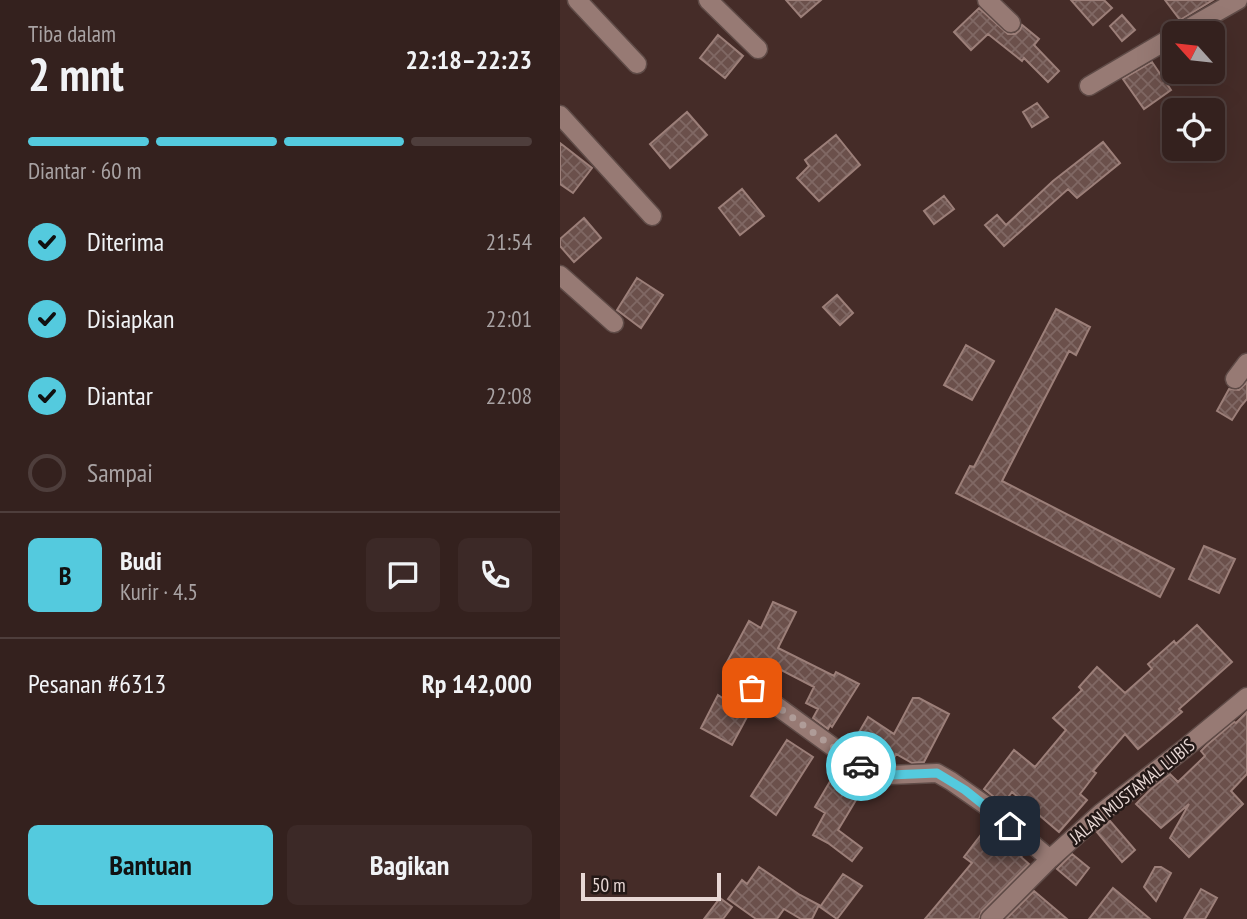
<!DOCTYPE html>
<html lang="id">
<head>
<meta charset="utf-8">
<style>
	body { margin:0; font-family:"PT Sans Narrow",sans-serif; background:#3c2927; color:#f1f3f6; height:100vh; display:flex; flex-direction:column; font-size:26px; white-space:nowrap }
	* { box-sizing:border-box; margin:0 }
	p { font-size:23px; color:#a9a3a4 }
	.icon { flex:none; width:38px; height:38px; fill:none; stroke:currentColor; stroke-width:2; stroke-linecap:round; stroke-linejoin:round }
	.map { position:relative; flex:1; overflow:hidden }
	.panel { display:flex; flex-direction:column; background:#34211e; width:560px }
	.panel>* { flex:none }
	.needle { width:46px; rotate:297deg }
	.buttons { position:absolute; left:602px; top:21px; display:grid; gap:14px }
	.buttons a { display:grid; place-items:center; width:63px; height:63px; border-radius:10px; background:#34211e; box-shadow:0 7px 28px #0002,0 0 0 2px #4e3e3c; font-size:35px }
	.scale { position:absolute; left:21px; bottom:18px; width:140px; box-sizing:border-box; padding-left:7px; border:4px solid #e8d8d5; border-top:0; font-size:19px; line-height:24px; white-space:nowrap; color:#e8d8d5; -webkit-text-stroke:5px #231816; paint-order:stroke }
	.pin { position:absolute; display:grid; place-items:center; width:60px; height:60px; color:#fff; margin:-30px; border-radius:14px; box-shadow:0 4px 10px #0006 }
	.courier { position:absolute; display:grid; place-items:center; width:70px; height:70px; margin:-35px; border:5px solid #54cade; border-radius:50%; background:#fff; color:#222; box-shadow:0 2px 9px #0007 }
	.overview em { font-style:normal; font-weight:600 }
	.overview div { display:flex; flex-direction:column-reverse }
	.overview { display:flex; align-items:center; justify-content:space-between; height:119px; padding:0 28px }
	h1 { font-size:46px; font-weight:600; line-height:52px }
	.bar { display:grid; grid-template-columns:repeat(4,1fr); gap:10px 7px; align-content:center; height:84px; padding:0 28px }
	.bar i { height:9px; border-radius:5px; background:#4e3e3c }
	.bar .on { background:#54cade }
	.bar p { grid-column:span 4 }
	.line { display:flex; align-items:center; gap:18px; padding:0 28px; border-top:2px solid #4e3e3c }
	.line div { flex:1 }
	.round { display:grid; place-items:center; flex:none; width:74px; height:74px; border-radius:10px; background:#3c2927 }
	ol { padding:0 28px; list-style:none }
	li { display:flex; align-items:center; gap:21px; height:77px }
	li p { margin-inline-start:auto }
	li .icon { padding:7px; border-radius:50%; background:#54cade; color:#111; stroke-width:4 }
	li:last-child { color:#a9a3a4 }
	li i { width:38px; height:38px; border:4px solid #4e3e3c; border-radius:50% }
	.button { display:flex; gap:14px; margin-top:auto; padding:14px 28px }
	.button a { flex:1; height:80px; border-radius:10px; background:#54cade; color:#111; font-size:28px; font-weight:600; line-height:80px; text-align:center }
	.button a+a { background:#3c2927; color:#f1f3f6 }
	main { display:flex; flex:1; min-height:0 }
	.map>svg:first-child { display:block }
</style>
</head>
<body>
<main>
<section class="panel">
<div class="overview"><div><h1>2 mnt</h1><p>Tiba dalam</p></div><em>22:18–22:23</em></div>
<div class="bar"><i class="on"></i><i class="on"></i><i class="on"></i><i></i><p>Diantar · 60 m</p></div>
<ol>
<li><svg class="icon" aria-label="check" viewBox="0 0 24 24"><path d="M5 12l5 5 9-10"/></svg>Diterima<p>21:54</p></li>
<li><svg class="icon" aria-label="check" viewBox="0 0 24 24"><path d="M5 12l5 5 9-10"/></svg>Disiapkan<p>22:01</p></li>
<li><svg class="icon" aria-label="check" viewBox="0 0 24 24"><path d="M5 12l5 5 9-10"/></svg>Diantar<p>22:08</p></li>
<li><i></i>Sampai</li>
</ol>
<div class="line" style="height:126px"><b class="round" style="background:#54cade;color:#111">B</b><div><b>Budi</b><p>Kurir · 4.5</p></div><a class="round"><svg class="icon" aria-label="chat" viewBox="0 0 24 24"><path d="M4 5h16v11H9l-5 4z"/></svg></a><a class="round"><svg class="icon" aria-label="phone" viewBox="0 0 24 24"><path d="M5 4h4l2 5-3 2q2 4 5 5l2-3 5 2v4C11 20 4 13 5 4z"/></svg></a></div>
<div class="line" style="height:91px"><div>Pesanan #6313</div><b>Rp 142,000</b></div>
<div class="button"><a>Bantuan</a><a>Bagikan</a></div>
</section>
<div class="map">
<svg width="687" height="919" viewBox="0 0 687 919">
	<defs>
		<pattern id="building-cross-hatch" width="8" height="8" patternUnits="userSpaceOnUse" patternTransform="scale(1.75)"><rect width="8" height="8" fill="#6b504b"/><path d="M0 0l8 8M0 8l8-8" fill="none" stroke="#806864"/></pattern>
	</defs>
	<rect width="100%" height="100%" fill="#452c28"/>
	<!-- building -->
	<path fill="url(#building-cross-hatch)" stroke="#9c7f79" stroke-width="2" d="M226 0H261L241 17Z
		M511 0H544L552 8 533 25Z
		M605 0H653L620 20Z
		M419 8 448 34H455L460 30 462 25 479 39 474 45 499 71 488 82 464 58 462 61 428 34 411 50 394 32Z
		M562 15 575 30 562 41 550 26Z
		M158 35 183 56 165 78 140 58Z
		M592 62 611 90 584 109 563 79Z
		M477 103 488 117 472 127 463 112Z
		M127 112 147 135 110 168 90 144Z
		M276 135 300 165 259 201 237 178 249 166 245 160Z
		M543 142 560 163 517 198 508 189 444 246 425 225 437 215 446 225 493 181Z
		M0 143 32 168 13 193 0 184Z
		M182 189 204 216 180 235 159 208Z
		M384 196 394 209 374 224 364 211Z
		M24 218 41 238 14 262 0 246V239Z
		M77 278 103 295 81 328 57 310Z
		M277 295 293 313 280 325 263 307Z
		M496 309 530 327 516 355 509 351 442 481 614 569 600 597 396 493 410 466 414 467Z
		M406 345 434 361 412 400 384 385Z
		M687 382V399L681 406 672 420 657 411 669 389 679 390Z
		M644 546 675 559 659 593 629 579Z
		M213 602 236 612 218 648 274 676 276 672 299 684 272 727 270 725 268 729 253 718 258 709 246 703 254 687 206 662 198 678 193 677 187 678 182 682 181 687 166 680 173 667 166 664 189 621 201 628Z
		M637 625 672 662 619 709 622 712 578 749 565 734 533 771 536 773 520 794 527 800 499 832 452 792 443 804 424 789 454 750 475 767 506 730 493 718 522 690 519 687 537 667 565 693 592 669 588 664 614 641 616 644Z
		M158 695 188 715 172 745 141 728Z
		M353 698H359L389 714 364 762 352 763 336 754 331 764 301 753 293 747 297 740 295 739 308 717 334 734Z
		M687 712V774L671 791 683 804 629 857 610 838 629 804 601 828 576 804 592 788 610 774 618 782 645 756 641 751 647 745 674 722 676 723Z
		M227 740 253 757 216 815 191 796Z
		M281 767 294 775 290 782 302 790 278 830 302 848 292 861 268 843 253 835 265 813 255 807 275 773 276 774Z
		M550 821 575 850 562 862 537 832Z
		M430 823 465 852 461 857 469 864 422 911 419 919H365L412 863 404 857Z
		M512 854 529 868 516 885 497 869Z
		M199 867 240 895 259 905 252 919H241L224 909 217 919H196L168 899 182 880 187 884Z
		M595 867H601L611 873 596 901 584 887Z
		M283 874 302 886 277 919 260 907Z
		M553 888 590 919H529Z
		M641 889 657 898 645 919H624Z
		M474 891 507 919H446Z
		M160 898 172 907 163 919H144Z"/>
	<g fill="none" stroke-linecap="round" stroke-linejoin="round">
		<!-- minor casing -->
		<g stroke="#5f4b47" stroke-width="21">
			<path id="minor" d="M17 0 77 64
				M148 0 198 49
				M427 0 451 23
				M620 33 678 0
				M529 86 614 36
				M0 115 92 216
				M0 275 54 323
				M675 379 687 363
				M192 688 295 763 315 771 330 775 377 773 391 781 431 809 490 859
				M430 919 490 859 541 813 624 749 687 697"/>
		</g>
		<!-- minor -->
		<use href="#minor" stroke="#977a74" stroke-width="18"/>
	</g>
	<g fill="none" stroke-linecap="round" stroke-linejoin="round">
		<!-- done -->
		<path stroke="#af9c98" stroke-width="7" stroke-dasharray="0 12.6" d="M192 688 295 763 301 766"/>
		<!-- route -->
		<path stroke="#54cade" stroke-width="9" d="M301 766 315 771 330 775 377 773 405 790 450 826"/>
	</g>
	<g text-anchor="middle" dominant-baseline="central" stroke-width="5" stroke-linejoin="round" paint-order="stroke">
		<!-- street labels -->
		<g font-size="18" fill="#e8d8d5" stroke="#231816">
			<text transform="translate(572 791) rotate(-39)">JALAN MUSTAMAL LUBIS</text>
		</g>
	</g>
</svg>
<div class="buttons">
<a><svg class="needle" viewBox="-14 -14 28 28"><path d="M0-13l5 13h-10z" fill="#e53935"/><path d="M0 13l5-13h-10z" fill="#a9a3a4"/></svg></a>
<a><svg class="icon" aria-label="locate" viewBox="0 0 24 24"><circle cx="12" cy="12" r="6"/><path d="M12 2v4M12 18v4M2 12h4M18 12h4"/></svg></a>
</div>
<div class="scale">50 m</div>
<div class="pin" style="left:192px;top:688px;background:#ea580c"><svg class="icon" aria-label="bag" viewBox="0 0 24 24"><path d="M5 8h14l-1 12H6zM9 8a3 3 0 0 1 6 0"/></svg></div>
<div class="pin" style="left:450px;top:826px;background:#1f2937"><svg class="icon" aria-label="home" viewBox="0 0 24 24"><path d="M3 11l9-7 9 7M6 9v11h12V9"/></svg></div>
<div class="courier" style="left:301px;top:766px"><svg class="icon" aria-label="car" viewBox="0 0 24 24"><path d="M5 17H2v-5l4-1 3-4h7l3 4 3 1v5h-3M9 17h6M6 11h13"/><circle cx="7" cy="17" r="2"/><circle cx="17" cy="17" r="2"/></svg></div>
</div>
</main>
</body>
</html>
